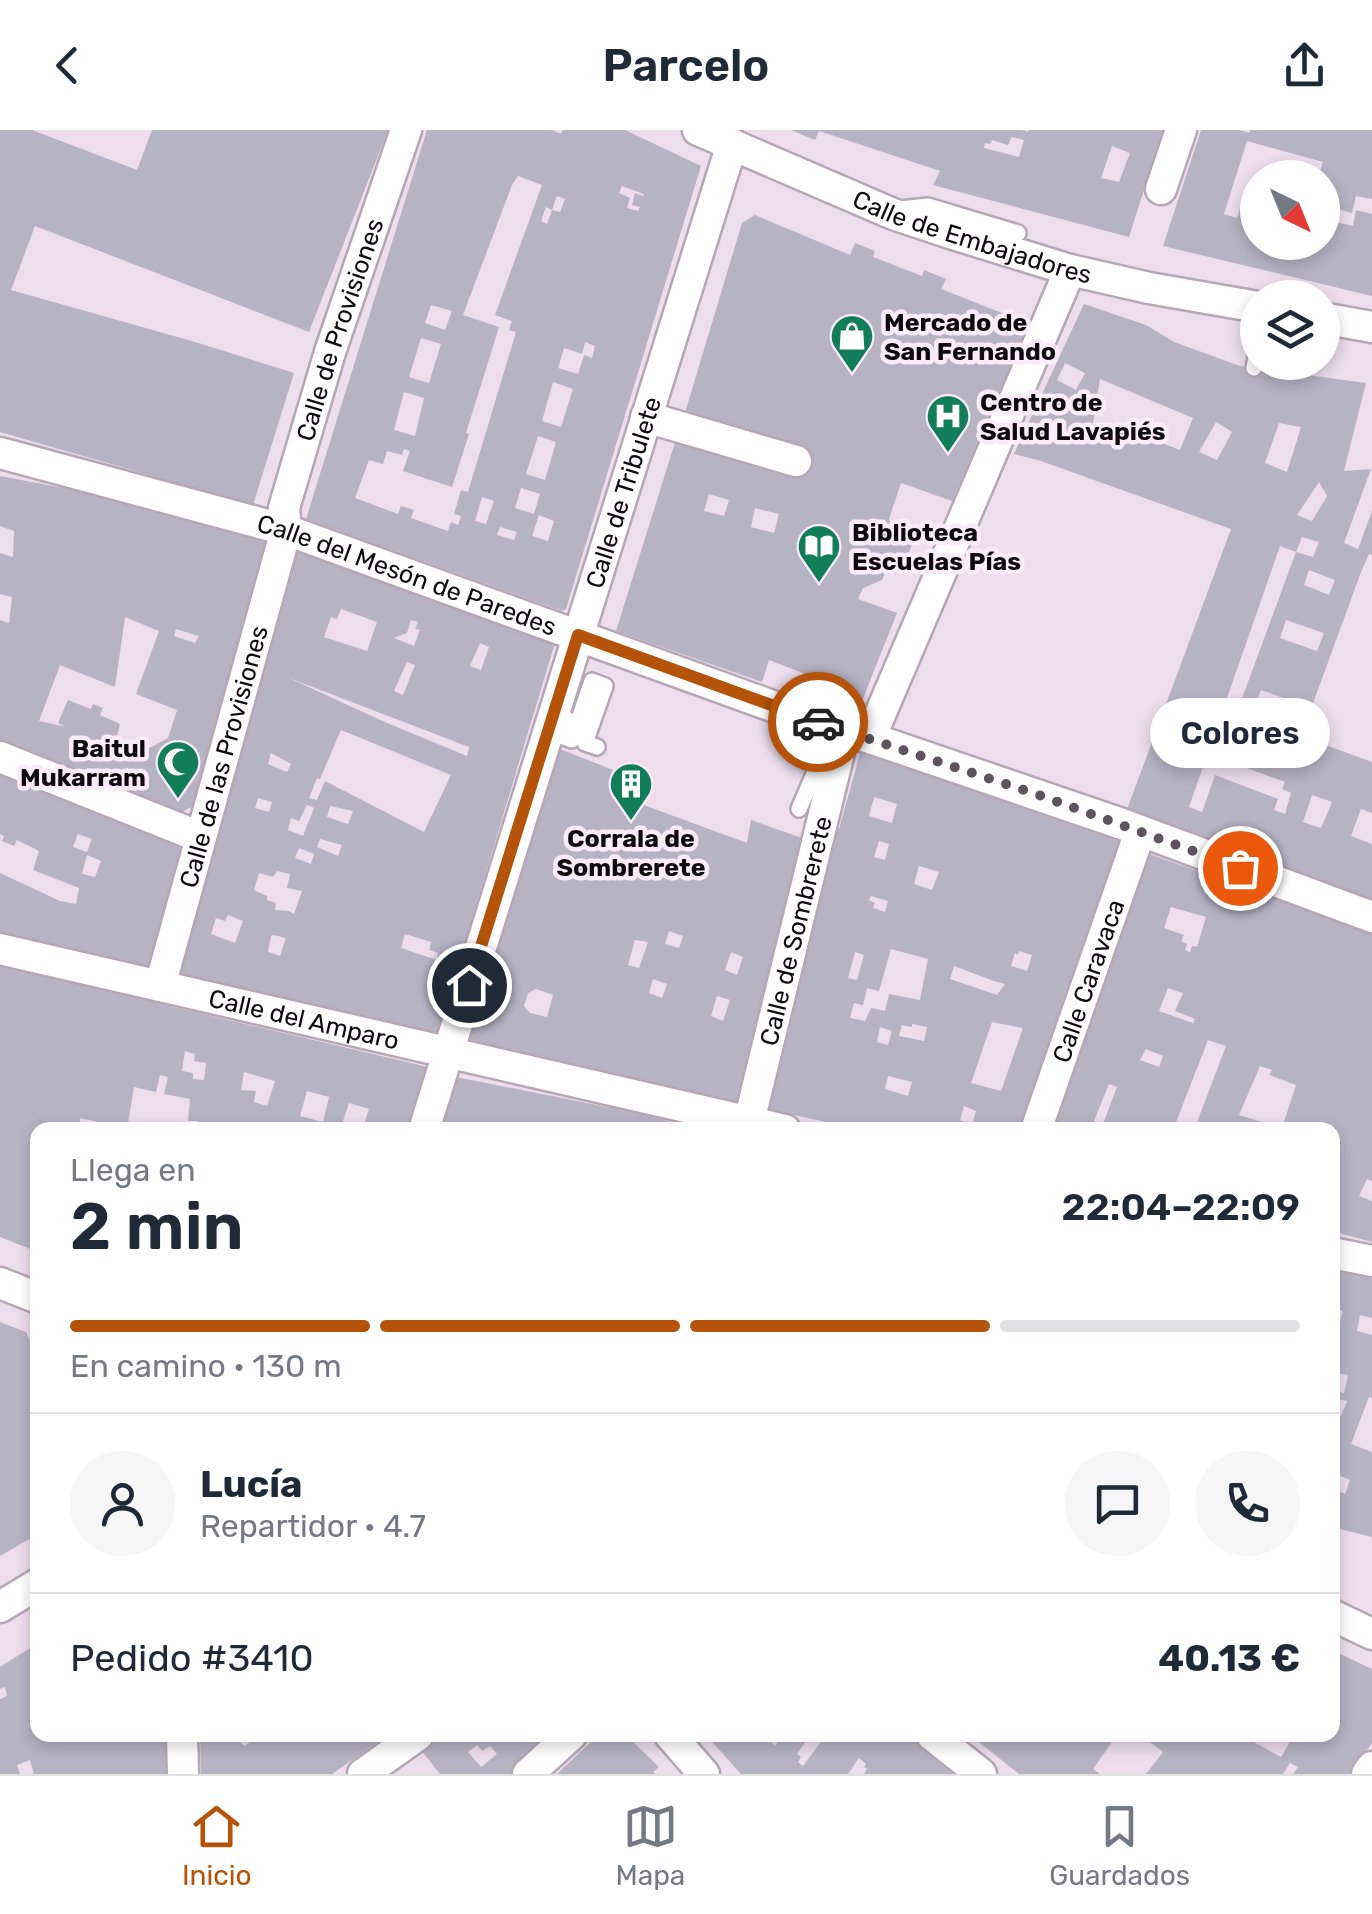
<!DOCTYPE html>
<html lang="es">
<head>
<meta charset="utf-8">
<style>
	body { margin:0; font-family:Rubik,sans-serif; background:#f6f6f7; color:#1f2937; height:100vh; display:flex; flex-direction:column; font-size:38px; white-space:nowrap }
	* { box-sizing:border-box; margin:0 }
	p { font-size:32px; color:#747a83 }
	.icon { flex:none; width:55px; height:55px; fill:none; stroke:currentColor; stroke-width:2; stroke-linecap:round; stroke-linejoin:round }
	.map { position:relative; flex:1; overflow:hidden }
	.sheet { position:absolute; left:30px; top:992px; width:1310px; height:620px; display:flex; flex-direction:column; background:#fff; border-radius:20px; box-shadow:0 5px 15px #0003 }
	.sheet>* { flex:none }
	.needle { width:65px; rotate:137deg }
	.buttons { position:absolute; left:1240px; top:30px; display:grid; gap:20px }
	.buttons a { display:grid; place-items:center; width:100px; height:100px; border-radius:50%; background:#fff; box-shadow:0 5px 15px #0003; font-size:50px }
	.pin { position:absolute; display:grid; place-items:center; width:85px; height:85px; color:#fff; margin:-42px; border:5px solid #fff; border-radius:50%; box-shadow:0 2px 10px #0007 }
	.courier { position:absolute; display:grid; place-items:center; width:100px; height:100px; margin:-50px; border:8px solid #b45309; border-radius:50%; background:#fff; color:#222; box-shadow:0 2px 12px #0007 }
	.bubble { position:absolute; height:70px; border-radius:35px; background:#fff; box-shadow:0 5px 15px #0003; font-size:32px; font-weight:600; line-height:70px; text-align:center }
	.head em { font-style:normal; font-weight:600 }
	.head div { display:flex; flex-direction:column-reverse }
	.head { display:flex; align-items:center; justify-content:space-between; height:170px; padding:0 40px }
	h1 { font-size:65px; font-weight:600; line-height:75px }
	.bar { display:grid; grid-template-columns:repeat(4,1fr); gap:15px 10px; align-content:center; height:120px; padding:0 40px }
	.bar i { height:12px; border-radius:8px; background:#e0e1e3 }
	.bar .current { background:#b45309 }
	.bar p { grid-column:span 4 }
	.line { display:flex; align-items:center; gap:25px; padding:0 40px; border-top:2px solid #e0e1e3 }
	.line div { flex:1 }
	.round { display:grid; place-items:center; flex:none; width:105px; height:105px; border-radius:52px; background:#f6f6f7 }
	header { display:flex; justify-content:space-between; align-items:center; height:130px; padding:0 40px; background:#fff; font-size:45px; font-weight:600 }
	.dock { display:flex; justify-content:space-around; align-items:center; height:140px; border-top:2px solid #e0e1e3; background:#fff; font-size:28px; color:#747a83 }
	.dock a { display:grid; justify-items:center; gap:5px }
	.dock .current { color:#b45309 }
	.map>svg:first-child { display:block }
</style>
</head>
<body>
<header><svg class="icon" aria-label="back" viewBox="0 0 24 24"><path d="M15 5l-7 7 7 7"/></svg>Parcelo<svg class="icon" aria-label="share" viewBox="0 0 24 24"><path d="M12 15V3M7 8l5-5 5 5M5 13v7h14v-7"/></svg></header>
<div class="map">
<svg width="1372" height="1644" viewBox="0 0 1372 1644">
	<rect width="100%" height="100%" fill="#eddded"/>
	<!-- building -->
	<path fill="#b6b3c5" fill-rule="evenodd" d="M0 0H32L137 40 152 0H388L309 202 35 96 11 160 195 212 294 243 253 375 0 302Z
		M427 0H552L561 4 563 0H625L701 36 566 479 562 481 306 389ZM518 46 542 55 495 185 512 191 509 200 516 202 468 362 461 360 454 384 461 386 458 395 451 392 448 401 411 388 414 380 401 376 398 384 355 368 369 330 383 334 387 321 402 325 404 319 410 321 403 341 452 357 469 304 466 303 499 197 463 185 512 55ZM622 56 644 64 643 66 635 63 632 75 640 77 638 81 627 78 630 68 619 63ZM557 66 565 69 560 82 552 80 547 94 541 91 546 77 552 80ZM431 175 452 181 445 200 425 193ZM421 208 441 214 429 253 409 247ZM585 212 595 216 592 228 584 225 578 244 558 238 564 218 582 224ZM553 252 573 259 561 297 542 291ZM404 262 424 268 415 306 394 300ZM538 306 556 312 545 350 526 344ZM521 358 540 364 534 384 515 378ZM482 367 494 371 486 394 475 391ZM539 385 554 391 548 411 532 406ZM500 397 517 402 514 410 497 405Z
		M791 0H1022L1028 2 1029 0H1163L1129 107 933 55 940 41 819 1 815 10ZM1012 7 1024 10 1019 27 984 18 985 13 990 14 992 10 1008 15ZM1112 16 1130 23 1119 52 1101 48Z
		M1201 0H1239L1249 3 1250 0H1372V69L1356 66 1352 83 1322 75V48H1318L1323 32 1247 11 1224 84 1237 88 1243 69 1258 73V112H1322V89L1353 96 1356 80 1372 84V166L1163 116Z
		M755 85 850 125 855 113 875 121 873 127 922 146 924 140 946 149 941 159 1025 192 1028 200 952 371 901 353 889 389 899 408 912 414 907 429 893 423 882 450 863 458 858 469 897 483 856 586 837 579 844 559 769 530 762 552 616 501 677 306 804 344 810 325 684 286 742 93ZM709 364 729 370 724 386 704 381ZM755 378 779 384 774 403 751 397Z
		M1084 174 1146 195 1174 212 1240 236 1366 253 1344 341 1371 339 1344 413 1358 419 1372 381V425L1369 424 1361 442 1301 606 1372 632V683L1361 679 1351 706 1372 714V769L1274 736 1126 682 1231 399 1041 331 1014 324ZM1065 233 1085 243 1076 260 1057 250ZM1100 249 1193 288 1180 320 1126 299 1093 295ZM1216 292 1232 302 1217 330 1199 322ZM1279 293 1301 297 1287 342 1265 333ZM1319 352 1327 366 1312 391 1297 385ZM1302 407 1319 412 1313 427 1296 422 1220 628 1285 652 1282 659 1291 663 1285 684 1274 680 1278 669 1215 645 1202 682 1189 677 1280 416 1296 422ZM1309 440 1335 450 1329 465 1304 455ZM1286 490 1324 503 1317 521 1280 508ZM1261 560 1298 573 1290 593 1253 580ZM1312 665 1332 672 1321 698 1303 692Z
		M0 346 74 360 269 413 195 675 178 684 0 612V490L9 493 12 467 0 464V423L13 427 14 401 0 396ZM125 487 159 501 136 564 177 580 168 608 142 622 116 611 120 594 100 585 103 578 93 574 91 579 68 570 58 593 66 597 39 591 60 535 115 557ZM176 499 199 506 195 513 174 506Z
		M297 420 555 513 437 905 178 845 236 638 243 608ZM341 479 377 492 367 521 324 507 331 487 337 489ZM411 490 418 492 415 499 420 500 414 516 394 508 407 503ZM480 513 489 517 481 540 470 536ZM407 532 415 535 403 565 394 561ZM289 548 469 617 467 626 387 593ZM341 600 451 645 424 702 325 651 317 670 309 668 317 648 320 649ZM271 623 291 634 287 642 268 634ZM258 668 272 672 269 682 255 678ZM307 675 314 678 303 706 288 700 291 688 299 691ZM330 676 353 681 348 694 327 687ZM320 709 342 715 338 726 317 717ZM299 718 314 724 311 734 295 728ZM277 741 290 744 287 758 302 761 294 784 289 781 275 780 276 773 267 770V766L254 760 259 743 273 747ZM228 785 243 791 235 813 211 804 216 788 225 791ZM405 804 431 812 429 820 438 823 437 830 401 818ZM274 805 286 808 280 826 268 822 271 806Z
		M555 617 618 642 611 663 747 713 751 690 802 708 737 972 602 942 601 944 470 911 468 907ZM669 801 683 806 679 818 665 814ZM635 810 648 812 639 838 628 835ZM731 822 743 827 737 845 725 840ZM653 849 667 854 662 868 649 863ZM536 859 553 865 547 887 530 883 524 876 528 863ZM717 866 730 870 723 891 711 886Z
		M861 620 1124 713 1018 1000H862L767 979 836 698 839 699ZM874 667 897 674 892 693 869 686ZM879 711 889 714 885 730 874 727ZM919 736 939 742 932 760 914 754ZM871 766 888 771 885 782 873 778 875 773 869 770ZM891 819 928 829 920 870 889 864 885 881 871 878 865 891 850 888 854 873 863 875 867 858 879 861ZM1019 821 1032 825 1027 841 1011 836 1015 823 1018 825ZM855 822 864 825 857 850 848 848ZM954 836 994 851 1005 854 997 865 950 849ZM992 892 1023 898 1001 961 971 953ZM912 894 927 897 924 911 899 906 902 895 912 897ZM880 897 892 901 888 915 877 912ZM888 946 912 952 908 966 885 959ZM964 976 976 981 972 995 960 990Z
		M0 642 184 715 151 839 0 804V743L60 771 76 774 79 758 33 740 39 721 17 710 14 716 2 711 4 706 0 704ZM78 704 92 709 87 722 73 717ZM87 725 101 731 95 747 82 744Z
		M1149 724 1372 803V1051L1367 1049 1359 1066 1372 1071V1112L1332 1101V1000H1194L1226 916 1208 910 1173 1000H1047ZM1171 777 1206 787 1197 817 1192 816 1190 822 1185 820 1187 814 1181 811 1184 805 1164 798ZM1168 858 1183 863 1175 881 1195 889 1193 893 1159 881ZM1146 919 1163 926 1159 937 1140 930ZM1260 936 1272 940 1269 945 1296 955 1282 998 1239 985ZM1109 954 1117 957 1101 999 1092 996Z
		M0 836 428 937 409 1000H362L369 979 349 973 340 1000H197L198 991H188L190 969 164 964 168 947 160 945 156 962 134 957 127 1000H111L112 995 80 988 79 1000H38V1122L0 1107ZM185 921 195 924 194 931 206 933 204 950 193 949V943L182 941ZM244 942 275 951 267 976 254 972 256 961 241 960ZM307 961 329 967 323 992 300 986Z
		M456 947 647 985 697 1000H443Z
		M1332 1140 1372 1149V1188L1360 1185 1357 1201 1372 1205V1268L1369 1267 1351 1314 1372 1322V1407L1332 1397V1358L1345 1364 1350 1350 1338 1345 1332 1358V1282L1341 1286 1347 1271 1338 1269 1332 1281V1260L1344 1263 1348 1245 1332 1242V1196L1338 1197 1343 1181 1332 1179Z
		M0 1192 26 1202 38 1228V1404L0 1426Z
		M38 1513V1590L30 1591 32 1596H38V1605H168L169 1644H34L30 1630 17 1635 20 1644H0V1569L7 1566 5 1557 0 1559V1537Z
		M1332 1520 1372 1539V1613L1350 1644H1293L1298 1637 1290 1633 1283 1644H1146L1163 1622 1141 1605H1241L1281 1627 1294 1605H1332Z
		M200 1605H241L237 1607 244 1616 249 1613 242 1605H388L332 1644H201Z
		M443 1605H553L513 1644H440L421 1620ZM477 1615 482 1621 490 1616 497 1624 481 1637 468 1622Z
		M598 1605H626L659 1637 653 1642 655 1644H557Z
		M706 1605H765L775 1616 782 1605H810L797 1624 801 1627 798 1632 803 1636 826 1605H915L966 1644H864L867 1639 864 1637 866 1634 859 1628 848 1644H741Z
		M970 1605H1046L1051 1608 1053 1605H1117L1093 1639 1100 1644H1019Z"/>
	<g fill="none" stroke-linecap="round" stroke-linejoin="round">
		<!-- lane casing -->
		<g stroke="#b6a7b5" stroke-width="20">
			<path id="lane" d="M900 79 928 76 1018 103
				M1254 238 1258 217
				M567 589 561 606 572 610 592 551 605 556 585 613 597 617
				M799 679 820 630 837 627"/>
		</g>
		<!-- street casing -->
		<g stroke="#b6a7b5" stroke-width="35">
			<g id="street">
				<path id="s1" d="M698 0 893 84 953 104 1070 140 1149 158 1258 177"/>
				<path d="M1161 59 1181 0"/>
				<path d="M1322 188 1372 197"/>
				<path d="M646 287 796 331"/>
				<path id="s2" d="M0 323 286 400 844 602 870 608 1122 694 1372 787"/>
				<path d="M870 608 1070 140"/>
				<path d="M0 627 200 707"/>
				<path id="s3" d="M0 819 785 1000"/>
				<path id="s4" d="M160 856 286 400 284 378 330 222 406 0"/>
				<path id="s5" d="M424 1000 732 14"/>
				<path id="s6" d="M747 1000 844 602"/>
				<path id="s7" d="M1036 1000 1140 702"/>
				<path d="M1332 1123 1372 1131"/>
				<path d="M0 1153 38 1168"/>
				<path d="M0 1477 38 1454"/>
				<path d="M1332 1485 1372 1504"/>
				<path d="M182 1605 183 1644"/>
				<path d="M670 1605 704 1644"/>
				<path d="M932 1605 981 1644"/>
				<path d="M363 1644 418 1605"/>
				<path d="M528 1644 571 1605"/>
				<path d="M1367 1644 1372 1637"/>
			</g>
		</g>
		<!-- lane -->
		<use href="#lane" stroke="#fff" stroke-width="15"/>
		<!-- street -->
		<use href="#street" stroke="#fff" stroke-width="30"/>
	</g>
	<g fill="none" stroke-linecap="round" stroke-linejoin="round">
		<!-- done -->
		<path stroke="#5d545d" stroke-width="10" stroke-dasharray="0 18" d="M818 592 1036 664 1240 738"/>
		<!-- route -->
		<path stroke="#b45309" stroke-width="12" d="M469 855 578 505 818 592"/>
	</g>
	<!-- icons -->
	<defs>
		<g id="shop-pin" transform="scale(2.25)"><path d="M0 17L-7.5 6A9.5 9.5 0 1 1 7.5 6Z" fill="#127e59" stroke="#fbeafa"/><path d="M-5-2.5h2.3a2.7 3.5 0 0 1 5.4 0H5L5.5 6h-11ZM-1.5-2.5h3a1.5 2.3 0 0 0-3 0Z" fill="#fff"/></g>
		<g id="hospital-pin" transform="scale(2.25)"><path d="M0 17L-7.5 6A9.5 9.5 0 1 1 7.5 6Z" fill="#127e59" stroke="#fbeafa"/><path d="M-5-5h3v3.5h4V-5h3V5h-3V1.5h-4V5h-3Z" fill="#fff"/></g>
		<g id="library-pin" transform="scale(2.25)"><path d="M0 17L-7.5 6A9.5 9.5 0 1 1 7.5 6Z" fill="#127e59" stroke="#fbeafa"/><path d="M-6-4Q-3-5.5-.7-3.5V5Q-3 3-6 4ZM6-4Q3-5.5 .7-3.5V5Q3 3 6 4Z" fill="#fff"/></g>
		<g id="mosque-pin" transform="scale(2.25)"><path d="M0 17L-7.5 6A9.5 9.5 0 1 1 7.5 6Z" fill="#127e59" stroke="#fbeafa"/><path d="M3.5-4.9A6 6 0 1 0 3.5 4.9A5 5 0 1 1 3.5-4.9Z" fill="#fff"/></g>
		<g id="building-pin" transform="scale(2.25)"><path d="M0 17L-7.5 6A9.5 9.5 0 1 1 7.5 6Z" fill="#127e59" stroke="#fbeafa"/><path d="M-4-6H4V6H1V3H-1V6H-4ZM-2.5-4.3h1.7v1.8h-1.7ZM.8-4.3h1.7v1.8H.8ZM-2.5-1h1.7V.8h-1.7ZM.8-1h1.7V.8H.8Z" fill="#fff"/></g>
	</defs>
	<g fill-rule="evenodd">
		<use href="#shop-pin" x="852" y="206"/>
		<use href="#hospital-pin" x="948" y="286"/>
		<use href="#library-pin" x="819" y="416"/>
		<use href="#mosque-pin" x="178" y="632"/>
		<use href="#building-pin" x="631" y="654"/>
	</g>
	<g text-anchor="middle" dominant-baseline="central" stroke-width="9" stroke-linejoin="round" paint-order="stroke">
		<!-- street labels -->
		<g font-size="25" fill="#0f0a0f" stroke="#fbeafa">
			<text stroke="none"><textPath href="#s1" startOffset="295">Calle de Embajadores</textPath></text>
			<text stroke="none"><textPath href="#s4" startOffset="682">Calle de Provisiones</textPath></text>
			<text stroke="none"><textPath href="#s5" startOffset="668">Calle de Tribulete</textPath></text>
			<text stroke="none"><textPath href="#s2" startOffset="425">Calle del Mesón de Paredes</textPath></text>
			<text stroke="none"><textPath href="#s4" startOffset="238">Calle de las Provisiones</textPath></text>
			<text stroke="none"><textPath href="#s6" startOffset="205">Calle de Sombrerete</textPath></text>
			<text stroke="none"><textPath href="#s7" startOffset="158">Calle Caravaca</textPath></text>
			<text stroke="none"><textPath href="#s3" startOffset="312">Calle del Amparo</textPath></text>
		</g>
		<!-- poi labels -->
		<g font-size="25" font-weight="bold" fill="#0f0a0f" stroke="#fbeafa" text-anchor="start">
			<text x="884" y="192">Mercado de<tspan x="884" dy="29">San Fernando</tspan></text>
			<text x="980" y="272">Centro de<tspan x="980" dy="29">Salud Lavapiés</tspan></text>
			<text x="852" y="402">Biblioteca<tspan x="852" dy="29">Escuelas Pías</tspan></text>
			<text x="146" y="618" text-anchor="end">Baitul<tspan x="146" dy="29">Mukarram</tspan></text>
			<text x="631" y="708" text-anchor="middle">Corrala de<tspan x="631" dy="29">Sombrerete</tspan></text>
		</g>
	</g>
</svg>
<div class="buttons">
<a><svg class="needle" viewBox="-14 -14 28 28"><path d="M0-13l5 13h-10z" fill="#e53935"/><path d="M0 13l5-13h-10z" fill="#747a83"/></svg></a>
<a><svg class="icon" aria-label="layers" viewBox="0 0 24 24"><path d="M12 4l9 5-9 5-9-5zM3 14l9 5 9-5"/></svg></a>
</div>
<div class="pin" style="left:1240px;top:738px;background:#ea580c"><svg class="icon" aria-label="bag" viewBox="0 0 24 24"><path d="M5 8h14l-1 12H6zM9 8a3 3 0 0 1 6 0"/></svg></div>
<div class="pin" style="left:469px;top:855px;background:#1f2937"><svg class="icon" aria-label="home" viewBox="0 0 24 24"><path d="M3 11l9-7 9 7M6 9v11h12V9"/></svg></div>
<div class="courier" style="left:818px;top:592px"><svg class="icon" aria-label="car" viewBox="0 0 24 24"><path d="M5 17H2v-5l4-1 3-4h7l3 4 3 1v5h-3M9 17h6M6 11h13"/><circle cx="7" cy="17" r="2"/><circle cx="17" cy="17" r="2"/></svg></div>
<div class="bubble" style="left:1150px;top:568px;width:180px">Colores</div>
<section class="sheet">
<div class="head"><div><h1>2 min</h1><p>Llega en</p></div><em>22:04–22:09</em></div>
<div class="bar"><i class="current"></i><i class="current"></i><i class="current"></i><i></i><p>En camino · 130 m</p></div>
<div class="line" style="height:180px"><a class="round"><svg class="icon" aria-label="person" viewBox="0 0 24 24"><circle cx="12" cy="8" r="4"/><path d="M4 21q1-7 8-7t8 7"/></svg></a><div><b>Lucía</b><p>Repartidor · 4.7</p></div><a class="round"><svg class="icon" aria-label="chat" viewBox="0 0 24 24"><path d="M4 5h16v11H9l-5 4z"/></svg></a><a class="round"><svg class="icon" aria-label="phone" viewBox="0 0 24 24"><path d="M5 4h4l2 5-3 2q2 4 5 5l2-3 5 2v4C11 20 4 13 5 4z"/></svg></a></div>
<div class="line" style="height:130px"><div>Pedido #3410</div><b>40.13 €</b></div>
</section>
</div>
<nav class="dock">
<a class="current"><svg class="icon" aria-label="home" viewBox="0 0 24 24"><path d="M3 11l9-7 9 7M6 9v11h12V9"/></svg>Inicio</a>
<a><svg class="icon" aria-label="map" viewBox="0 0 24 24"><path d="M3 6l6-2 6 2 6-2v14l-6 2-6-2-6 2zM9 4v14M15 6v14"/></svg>Mapa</a>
<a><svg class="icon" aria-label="saved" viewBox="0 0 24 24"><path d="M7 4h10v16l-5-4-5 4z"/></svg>Guardados</a>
</nav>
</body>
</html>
